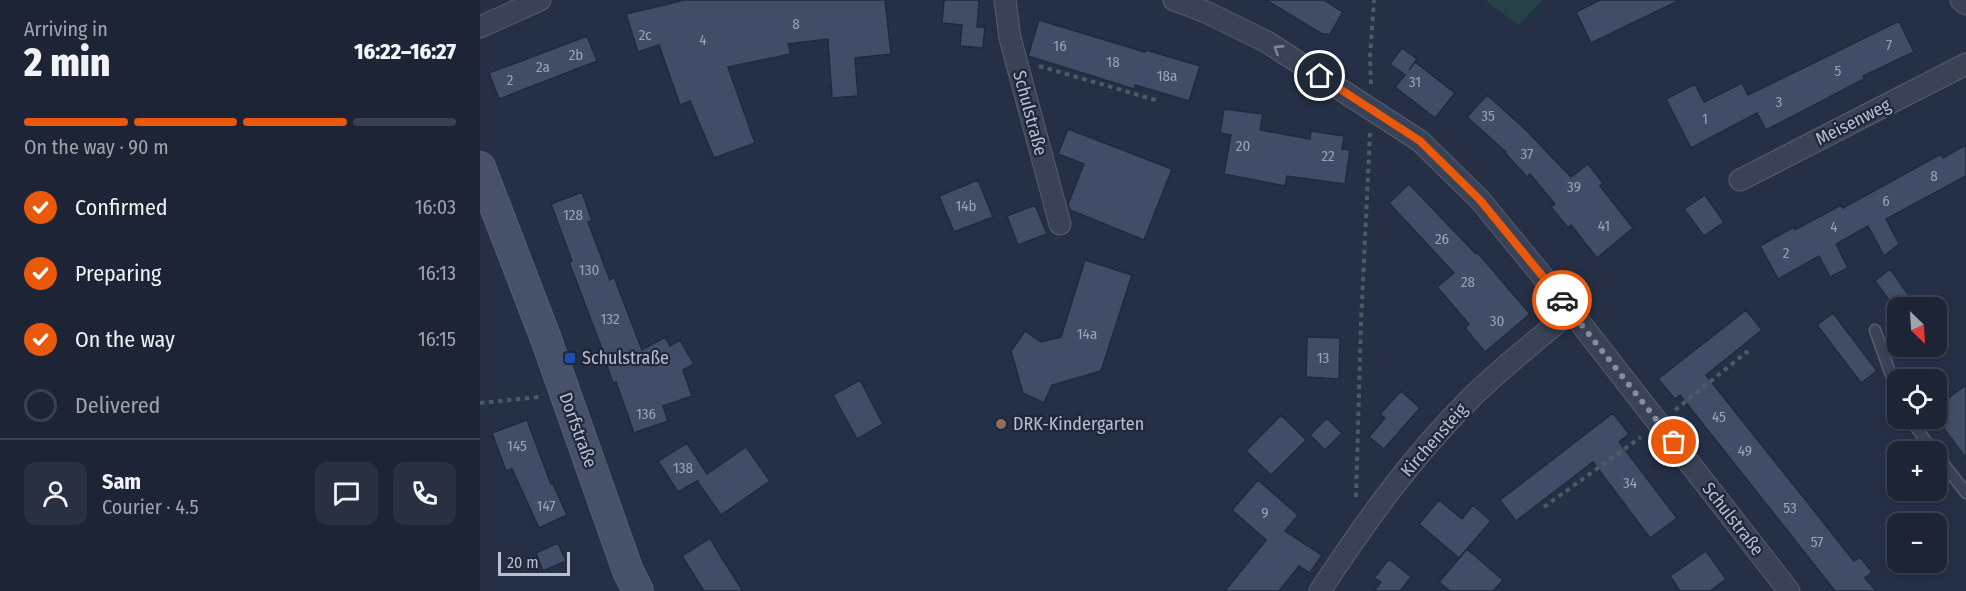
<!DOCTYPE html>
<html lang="en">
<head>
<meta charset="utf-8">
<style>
	body { margin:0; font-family:"Fira Sans Condensed",sans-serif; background:#293041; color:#f1f3f6; height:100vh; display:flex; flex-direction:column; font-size:22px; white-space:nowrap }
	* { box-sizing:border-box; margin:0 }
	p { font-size:20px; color:#a0a4ad }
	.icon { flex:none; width:33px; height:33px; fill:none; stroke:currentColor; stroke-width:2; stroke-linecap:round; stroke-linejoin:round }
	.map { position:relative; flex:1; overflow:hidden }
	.drawer { display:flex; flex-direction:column; background:#1c2435; width:480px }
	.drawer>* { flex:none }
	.needle { width:39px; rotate:155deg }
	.controls { position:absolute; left:1407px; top:297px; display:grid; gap:12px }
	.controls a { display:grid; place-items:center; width:60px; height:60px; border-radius:12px; background:#1c2435; box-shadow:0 3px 9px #0003,0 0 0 2px #3a4150; font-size:30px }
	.scale { position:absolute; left:18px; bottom:15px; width:72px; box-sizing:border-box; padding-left:6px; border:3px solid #b8bfcf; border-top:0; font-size:16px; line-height:21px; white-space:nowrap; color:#b8bfcf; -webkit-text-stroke:4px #1e283b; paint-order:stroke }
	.pin { position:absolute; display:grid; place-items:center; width:51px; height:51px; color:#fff; margin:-26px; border:3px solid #fff; border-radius:50%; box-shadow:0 2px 6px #0007 }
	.courier { position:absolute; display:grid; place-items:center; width:60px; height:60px; margin:-30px; border:4px solid #ea580c; border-radius:50%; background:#fff; color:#222; box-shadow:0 2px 8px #0007 }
	.overview em { font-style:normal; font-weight:800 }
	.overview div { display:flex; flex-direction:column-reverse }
	.overview { display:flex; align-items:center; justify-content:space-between; height:102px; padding:0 24px }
	h1 { font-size:39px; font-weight:800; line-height:45px }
	.bar { display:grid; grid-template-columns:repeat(4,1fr); gap:9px 6px; align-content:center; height:72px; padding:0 24px }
	.bar i { height:8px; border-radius:4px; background:#3a4150 }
	.bar .on { background:#ea580c }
	.bar p { grid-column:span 4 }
	.line { display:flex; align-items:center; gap:15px; padding:0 24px; border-top:2px solid #3a4150 }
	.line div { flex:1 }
	.round { display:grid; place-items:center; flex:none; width:63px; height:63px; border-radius:12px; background:#293041 }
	ol { padding:0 24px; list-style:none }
	li { display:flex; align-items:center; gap:18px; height:66px }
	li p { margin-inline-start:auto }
	li .icon { padding:6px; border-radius:50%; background:#ea580c; color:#fff; stroke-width:4 }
	li:last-child { color:#a0a4ad }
	li i { width:33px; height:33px; border:3px solid #3a4150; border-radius:50% }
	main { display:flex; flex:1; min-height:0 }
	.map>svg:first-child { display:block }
</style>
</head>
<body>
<main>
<section class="drawer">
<div class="overview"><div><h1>2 min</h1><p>Arriving in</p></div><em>16:22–16:27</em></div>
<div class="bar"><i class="on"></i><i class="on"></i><i class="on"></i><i></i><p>On the way · 90 m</p></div>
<ol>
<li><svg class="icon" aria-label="check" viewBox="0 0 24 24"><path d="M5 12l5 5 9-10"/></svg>Confirmed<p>16:03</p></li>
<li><svg class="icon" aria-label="check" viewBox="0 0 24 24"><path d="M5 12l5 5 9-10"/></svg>Preparing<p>16:13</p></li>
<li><svg class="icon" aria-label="check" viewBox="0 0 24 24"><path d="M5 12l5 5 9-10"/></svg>On the way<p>16:15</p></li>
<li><i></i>Delivered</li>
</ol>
<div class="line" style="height:108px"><a class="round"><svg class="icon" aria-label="person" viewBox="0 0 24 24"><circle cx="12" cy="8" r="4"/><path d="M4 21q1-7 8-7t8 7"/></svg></a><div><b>Sam</b><p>Courier · 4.5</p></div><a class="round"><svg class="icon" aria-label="chat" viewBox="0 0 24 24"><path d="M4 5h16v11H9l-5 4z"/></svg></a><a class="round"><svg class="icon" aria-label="phone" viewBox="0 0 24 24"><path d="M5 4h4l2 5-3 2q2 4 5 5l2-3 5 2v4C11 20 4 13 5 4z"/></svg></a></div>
</section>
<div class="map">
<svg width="1486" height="591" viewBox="0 0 1486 591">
	<rect width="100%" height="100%" fill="#253047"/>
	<!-- green -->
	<path fill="#274148" d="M1005 0H1063L1039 25Z"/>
	<!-- building -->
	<path fill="#414d67" stroke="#202a3d" stroke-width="1.5" d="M205 0H405L411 54 375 58 378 96 352 98 348 39 308 44 311 54 248 67 275 143 234 158 210 101 200 105 179 45 158 52 146 14Z
		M464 0H499L497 27H505L503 48 480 46 482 25 462 23Z
		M786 0H844L863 12 850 34H842Z
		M1120 0H1200L1111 43 1096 12Z
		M559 20 665 52 666 50 720 66 709 101 655 85 654 89 548 56Z
		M1419 21 1434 52 1383 76 1384 79 1286 130 1277 113 1211 148 1186 99 1215 84 1224 102 1262 83 1268 95Z
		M107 36 117 61 19 99 9 73Z
		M922 48 937 59 929 70 935 62 975 93 955 118 915 87 925 75 910 64Z
		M1007 95 1045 129 1091 177 1108 164 1123 183 1120 186 1153 228 1117 258 1091 225 1088 228 1071 207 1075 204 1050 174 1047 177 1025 153 1026 152 987 117Z
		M744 109 783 114 780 130 830 139 831 131 864 136 862 149 870 150 865 184 807 176 805 186 744 174 751 135 740 133Z
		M588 129 692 169 664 240 590 210 588 204 604 164 578 154Z
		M1486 145V176L1406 219 1419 244 1404 256 1388 226 1356 244 1368 268 1350 277 1339 256 1298 279 1280 246 1314 227 1315 230 1361 205 1363 208 1461 154 1463 158Z
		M498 180 513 217 474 232 459 196Z
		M929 184 996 254 997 252 1050 314 1005 352 985 328 989 324 957 287 974 273 909 203Z
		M102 192 112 221 108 222 130 280 134 277 162 350 185 337 190 346 200 340 214 364 203 370 212 396 183 406 188 421 154 433 136 382 133 383 123 355 124 354 89 262 92 261 71 204Z
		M1225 195 1244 222 1224 236 1204 209Z
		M555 205 567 234 538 245 527 216Z
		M605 260 652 275 621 371 572 385 564 403 543 393 531 351 545 331 561 342 581 337Z
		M1410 269 1438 308H1415L1395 281Z
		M1266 310 1282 330 1226 375 1374 561 1380 557 1392 572 1385 578 1396 591H1355L1200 395 1195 399 1178 379Z
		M1353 313 1397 371 1381 383 1337 325Z
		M827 337 860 338 859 379 826 377Z
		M380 380 403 424 377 439 353 395Z
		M1486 385V458L1456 418V407Z
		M921 391 940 408 904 449 889 437 905 418 900 414Z
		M1133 413 1149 434 1139 442 1197 518 1170 538 1113 462 1036 521 1020 500Z
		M801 415 826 440 791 475 766 451Z
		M847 418 862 433 845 450 830 435Z
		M47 420 71 484H73L87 515 59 528 32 469 26 471 12 433Z
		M207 443 227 474 266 447 290 481 241 515 217 481 219 480 198 492 178 461Z
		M778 480 818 515 805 531 842 555 830 573 819 566 799 591H745L786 540 752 510Z
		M959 500 982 519 993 505 1011 521 979 558 939 524Z
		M230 538 243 560 263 591H224L202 556Z
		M78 543 86 561 63 571 56 553Z
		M987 549 1023 580 1013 591H970L959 582Z
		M1226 551 1246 579 1230 591H1200L1190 576Z
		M909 559 931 577 920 591H894L901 582 894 578Z"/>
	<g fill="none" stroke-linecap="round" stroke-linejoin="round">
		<!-- lane casing -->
		<g stroke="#555e70" stroke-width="13">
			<path id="lane" d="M1395 330 1418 395
				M1429 418 1454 452
				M1456 454 1486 493"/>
		</g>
		<!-- street casing -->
		<g stroke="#555e70" stroke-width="23">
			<path id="street" d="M525 0 530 38 580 224
				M694 0 726 12 787 42 940 141 1000 200 1091 311 1309 591
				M1481 0 1486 4
				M0 27 60 0
				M1260 180 1486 64
				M840 591C884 524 931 458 988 401 1019 369 1057 341 1091 311"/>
		</g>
		<!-- secondary casing -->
		<g stroke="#555e70" stroke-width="32">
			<path id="secondary" d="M0 167 66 339 148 571 158 591"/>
		</g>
		<!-- path -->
		<path stroke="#465e63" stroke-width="4" stroke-dasharray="4.5 4.5" stroke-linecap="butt" d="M559 66 679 101
			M891 84 890 57 894 0
			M0 403 59 397
			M1195 410 1268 351
			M876 497 881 323 890 133
			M1064 507 1161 437"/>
		<!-- lane -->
		<use href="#lane" stroke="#3a4356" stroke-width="10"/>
		<!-- street -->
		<use href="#street" stroke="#3a4356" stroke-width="21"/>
		<!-- secondary -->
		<use href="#secondary" stroke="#475169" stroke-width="30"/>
	</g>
	<!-- one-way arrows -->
	<defs><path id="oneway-chevron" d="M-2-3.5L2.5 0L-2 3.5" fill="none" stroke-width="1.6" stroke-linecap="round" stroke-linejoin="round" transform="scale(1.5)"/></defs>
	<use stroke="#7f8799" href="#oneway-chevron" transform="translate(798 49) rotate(-147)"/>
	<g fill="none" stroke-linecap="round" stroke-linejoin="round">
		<!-- done -->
		<path stroke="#858d9f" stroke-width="6" stroke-dasharray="0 10.8" d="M1082 300 1194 442"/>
		<!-- route -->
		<path stroke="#ea580c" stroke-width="8" d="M840 76 940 141 1000 200 1082 300"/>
	</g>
	<!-- markers -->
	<rect fill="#1a4fb4" stroke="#1e283b" stroke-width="2" x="84" y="352" width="12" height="12" rx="3"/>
	<circle fill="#8d6e63" stroke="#1e283b" stroke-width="2" cx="521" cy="424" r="6"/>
	<g text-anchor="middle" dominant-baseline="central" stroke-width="4.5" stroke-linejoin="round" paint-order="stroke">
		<!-- number labels -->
		<g font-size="15" fill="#9aa2b5">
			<text x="316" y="24">8</text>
			<text x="165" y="35">2c</text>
			<text x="223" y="40">4</text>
			<text x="1409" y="45">7</text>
			<text x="580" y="46">16</text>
			<text x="96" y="55">2b</text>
			<text x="633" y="62">18</text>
			<text x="63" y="67">2a</text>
			<text x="1358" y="71">5</text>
			<text x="687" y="76">18a</text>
			<text x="30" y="80">2</text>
			<text x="935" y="82">31</text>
			<text x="1299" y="102">3</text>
			<text x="1008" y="116">35</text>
			<text x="1225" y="119">1</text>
			<text x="763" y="146">20</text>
			<text x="1047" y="154">37</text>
			<text x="848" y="156">22</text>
			<text x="1454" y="176">8</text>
			<text x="1094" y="187">39</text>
			<text x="1406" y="201">6</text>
			<text x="486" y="206">14b</text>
			<text x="93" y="215">128</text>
			<text x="1124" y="226">41</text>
			<text x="1354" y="227">4</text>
			<text x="962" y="239">26</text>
			<text x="1306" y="253">2</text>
			<text x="109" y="270">130</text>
			<text x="988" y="282">28</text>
			<text x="130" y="319">132</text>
			<text x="1017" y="321">30</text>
			<text x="607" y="334">14a</text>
			<text x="843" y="358">13</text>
			<text x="166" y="414">136</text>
			<text x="1239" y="417">45</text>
			<text x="37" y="446">145</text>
			<text x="1265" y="451">49</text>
			<text x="203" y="468">138</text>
			<text x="1150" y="483">34</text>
			<text x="66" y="506">147</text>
			<text x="1310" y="508">53</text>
			<text x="785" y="513">9</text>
			<text x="1337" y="542">57</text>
		</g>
		<!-- street labels -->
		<g font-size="18" fill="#b8bfcf" stroke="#1e283b">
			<text transform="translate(550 113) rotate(75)">Schulstraße</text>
			<text transform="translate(1373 122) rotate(-27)">Meisenweg</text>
			<text transform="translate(98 430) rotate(70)">Dorfstraße</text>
			<text transform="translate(954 440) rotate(-49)">Kirchensteig</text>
			<text transform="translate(1253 519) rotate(52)">Schulstraße</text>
		</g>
		<!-- poi labels -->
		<g font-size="18" fill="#b8bfcf" stroke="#1e283b" text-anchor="start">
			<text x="102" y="358">Schulstraße</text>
			<text x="533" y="424">DRK-Kindergarten</text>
		</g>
	</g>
</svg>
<div class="controls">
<a><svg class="needle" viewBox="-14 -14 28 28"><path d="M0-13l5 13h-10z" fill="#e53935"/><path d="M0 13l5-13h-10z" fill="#a0a4ad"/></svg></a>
<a><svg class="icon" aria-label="locate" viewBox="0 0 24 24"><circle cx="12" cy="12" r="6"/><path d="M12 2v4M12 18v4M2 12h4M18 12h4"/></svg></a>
<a>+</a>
<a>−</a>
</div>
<div class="scale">20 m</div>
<div class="pin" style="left:1194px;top:442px;background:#ea580c"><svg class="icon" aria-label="bag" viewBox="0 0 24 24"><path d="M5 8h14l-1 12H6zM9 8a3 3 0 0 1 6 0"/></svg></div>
<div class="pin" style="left:840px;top:76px;background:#1f2937"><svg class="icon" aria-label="home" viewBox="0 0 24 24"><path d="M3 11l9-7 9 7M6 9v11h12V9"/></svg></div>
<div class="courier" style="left:1082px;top:300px"><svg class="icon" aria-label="car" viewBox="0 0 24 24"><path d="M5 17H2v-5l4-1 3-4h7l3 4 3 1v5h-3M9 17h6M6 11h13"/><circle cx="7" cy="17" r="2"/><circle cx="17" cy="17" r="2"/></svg></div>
</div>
</main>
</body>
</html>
